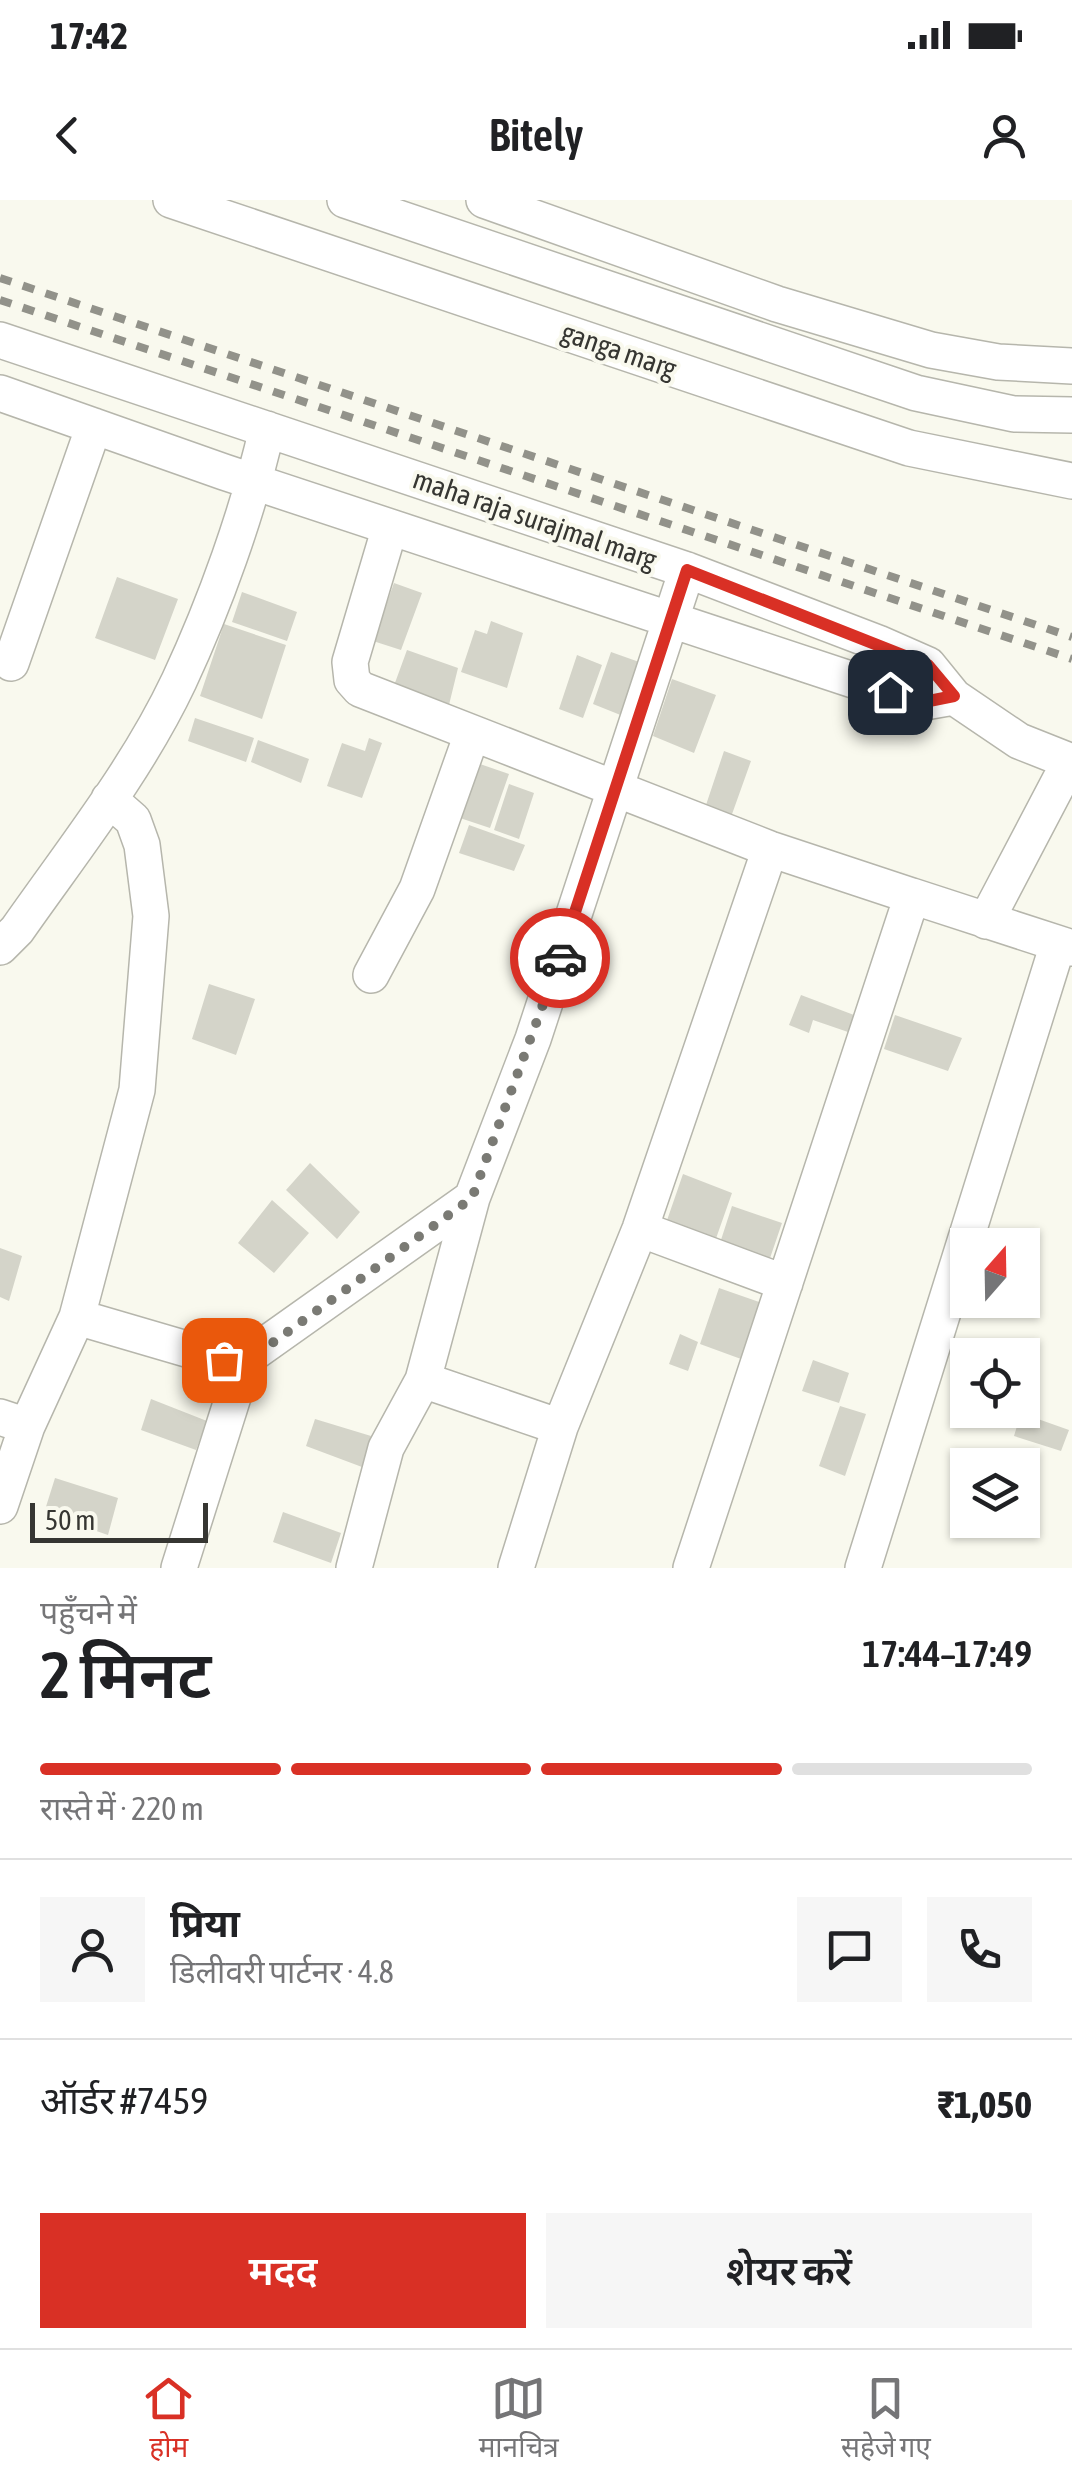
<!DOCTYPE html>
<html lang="hi">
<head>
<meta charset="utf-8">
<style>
	body { margin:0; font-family:"Asap Condensed","Noto Sans Devanagari",sans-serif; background:#f6f6f6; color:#202124; height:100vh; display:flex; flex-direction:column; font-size:38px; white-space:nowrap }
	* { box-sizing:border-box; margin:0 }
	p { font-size:32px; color:#757577 }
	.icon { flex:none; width:55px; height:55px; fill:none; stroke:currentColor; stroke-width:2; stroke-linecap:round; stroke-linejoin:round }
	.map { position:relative; height:1368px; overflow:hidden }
	.sheet { display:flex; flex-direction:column; background:#fff; flex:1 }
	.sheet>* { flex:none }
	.needle { width:65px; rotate:20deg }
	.tools { position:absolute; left:950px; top:1028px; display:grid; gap:20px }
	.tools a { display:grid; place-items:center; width:90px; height:90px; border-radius:0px; background:#fff; box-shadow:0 2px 8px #0004; font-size:50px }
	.scale { position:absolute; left:30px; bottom:25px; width:178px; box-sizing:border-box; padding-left:10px; border:5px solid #363632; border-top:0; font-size:28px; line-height:35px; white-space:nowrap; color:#363632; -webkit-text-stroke:8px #f9f9ee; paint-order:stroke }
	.pin { position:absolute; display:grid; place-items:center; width:85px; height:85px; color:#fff; margin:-42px; border-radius:20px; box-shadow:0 5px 15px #0006 }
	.courier { position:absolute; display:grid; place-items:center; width:100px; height:100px; margin:-50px; border:8px solid #d93025; border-radius:50%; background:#fff; color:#222; box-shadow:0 2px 12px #0007 }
	.summary em { font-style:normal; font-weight:600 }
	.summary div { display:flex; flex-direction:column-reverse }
	.summary { display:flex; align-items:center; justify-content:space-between; height:170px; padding:0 40px }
	h1 { font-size:65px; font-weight:600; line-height:75px }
	.bar { display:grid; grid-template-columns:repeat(4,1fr); gap:15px 10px; align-content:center; height:120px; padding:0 40px }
	.bar i { height:12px; border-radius:8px; background:#e0e0e0 }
	.bar .current { background:#d93025 }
	.bar p { grid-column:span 4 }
	.line { display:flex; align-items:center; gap:25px; padding:0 40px; border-top:2px solid #e0e0e0 }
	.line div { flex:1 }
	.round { display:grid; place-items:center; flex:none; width:105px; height:105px; border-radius:0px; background:#f6f6f6 }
	.primary-button { display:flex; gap:20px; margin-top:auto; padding:20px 40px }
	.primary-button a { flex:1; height:115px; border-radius:0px; background:#d93025; color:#fff; font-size:40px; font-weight:600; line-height:115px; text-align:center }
	.primary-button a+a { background:#f6f6f6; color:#202124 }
	.status { display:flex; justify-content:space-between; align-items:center; height:70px; padding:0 50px; background:#fff; direction:ltr }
	.status svg { height:28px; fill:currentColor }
	header { display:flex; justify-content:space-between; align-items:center; height:130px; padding:0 40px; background:#fff; font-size:45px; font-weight:600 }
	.menu { display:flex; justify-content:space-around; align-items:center; height:140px; border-top:2px solid #e0e0e0; background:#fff; font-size:28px; color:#757577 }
	.menu a { display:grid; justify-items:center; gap:5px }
	.menu .current { color:#d93025 }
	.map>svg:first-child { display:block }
</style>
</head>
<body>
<div class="status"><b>17:42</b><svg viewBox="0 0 49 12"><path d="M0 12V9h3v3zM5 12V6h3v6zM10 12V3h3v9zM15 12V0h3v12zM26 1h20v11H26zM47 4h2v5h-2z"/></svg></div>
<header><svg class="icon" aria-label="back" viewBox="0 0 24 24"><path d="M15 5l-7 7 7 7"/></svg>Bitely<svg class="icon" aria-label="person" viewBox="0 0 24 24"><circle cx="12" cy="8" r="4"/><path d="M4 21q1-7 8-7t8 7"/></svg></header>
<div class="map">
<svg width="1072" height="1368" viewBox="0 0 1072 1368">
	<rect width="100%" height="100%" fill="#f9f9ee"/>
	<!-- building -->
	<path fill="#d4d4c9" d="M117 377 178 399 155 460 95 438Z
		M394 383 422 393 401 450 373 441Z
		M242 392 297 412 287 441 232 422Z
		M491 421 523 433 507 488 461 472 475 430 487 434Z
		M224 424 286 445 262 519 200 496Z
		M407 450 458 468 448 509 392 491Z
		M611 452 642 463 623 516 593 504Z
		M577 455 602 465 583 518 559 509Z
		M672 479 716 495 694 553 653 536Z
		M195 518 254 538 246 562 188 541Z
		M369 538 382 543 362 598 327 586 342 543 365 551Z
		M258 540 309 559 301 583 251 562Z
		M724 551 751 561 731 617 705 608Z
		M480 564 509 574 490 628 460 618Z
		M509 584 534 593 519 639 494 630Z
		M469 625 525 645 514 671 459 653Z
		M209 784 255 799 236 855 192 839Z
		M801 795 854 815 848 832 813 820 809 833 789 825Z
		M895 815 962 838 948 871 884 849Z
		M310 963 360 1012 337 1039 286 990Z
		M683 974 732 993 713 1047 664 1029Z
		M272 1000 309 1033 274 1073 238 1043Z
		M732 1006 782 1023 768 1064 719 1046Z
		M0 1048 22 1056 9 1101 0 1097Z
		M719 1088 762 1103 741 1159 700 1144Z
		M680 1134 698 1142 688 1171 669 1164Z
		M813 1160 849 1173 839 1203 802 1191Z
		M151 1199 207 1221 196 1250 141 1230Z
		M840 1206 866 1214 845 1276 819 1266Z
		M1021 1213 1069 1230 1061 1251 1014 1236Z
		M315 1219 371 1236 362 1267 306 1246Z
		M55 1278 118 1298 108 1335 44 1313Z
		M283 1312 341 1333 331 1363 273 1342Z"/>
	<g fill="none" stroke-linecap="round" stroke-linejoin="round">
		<!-- minor casing -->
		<g stroke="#b6b6ac" stroke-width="38">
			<path id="minor" d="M171 0 909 248 1072 281
				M345 0 916 193 1014 214 1072 215
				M484 0 777 104 931 150 998 162 1072 166
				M0 140 687 370 878 443 928 465 954 497 1019 541 1072 562
				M0 193 224 272 856 481 925 502 954 497
				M390 327 350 462 352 480 360 489 770 649 912 696 691 1368
				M11 463 94 226
				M912 696 1072 748
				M986 721 1070 561
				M0 747 17 730C73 650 137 570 179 481 215 404 248 312 267 229
				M371 775 417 689 472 534
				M640 1029 785 1083
				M77 1117 224 1160 245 1159 472 998 533 839 687 370
				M423 1180 560 1227
				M0 1217 27 1226 77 1117 137 890 151 716 142 645 133 620 109 599
				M0 1306 27 1226
				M179 1368 245 1159
				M354 1368 386 1248 423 1180 472 998
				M516 1368 560 1227 640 1029 770 649
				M863 1368 1058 744"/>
		</g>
		<!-- minor -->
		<use href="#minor" stroke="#fff" stroke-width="35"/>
		<!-- rail -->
		<path stroke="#92928a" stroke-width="8" stroke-dasharray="12 12" stroke-linecap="butt" d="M0 78 1072 437
			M0 100 1072 459"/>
	</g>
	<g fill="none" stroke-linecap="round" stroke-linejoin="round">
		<!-- done -->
		<path stroke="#7a7a74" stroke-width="10" stroke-dasharray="0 18" d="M224 1160 245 1159 264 1149 472 998 560 758"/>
		<!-- route -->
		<path stroke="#d93025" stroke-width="12" d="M560 758 687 370 928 465 954 496 924 502 890 492"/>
	</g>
	<g text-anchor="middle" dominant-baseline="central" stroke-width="8" stroke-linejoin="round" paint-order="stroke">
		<!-- street labels -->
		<g font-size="28" fill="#363632" stroke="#f9f9ee">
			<text transform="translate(619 150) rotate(19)">ganga marg</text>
			<text transform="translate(535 319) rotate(19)">maha raja surajmal marg</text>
		</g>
	</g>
</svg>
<div class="tools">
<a><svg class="needle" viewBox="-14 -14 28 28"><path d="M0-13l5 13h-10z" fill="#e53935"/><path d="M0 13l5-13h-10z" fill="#757577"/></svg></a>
<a><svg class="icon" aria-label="locate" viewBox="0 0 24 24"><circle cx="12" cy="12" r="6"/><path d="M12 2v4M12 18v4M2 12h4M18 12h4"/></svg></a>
<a><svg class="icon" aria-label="layers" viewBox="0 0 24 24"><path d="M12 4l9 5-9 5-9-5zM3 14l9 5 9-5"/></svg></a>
</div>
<div class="scale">50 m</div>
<div class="pin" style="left:224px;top:1160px;background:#ea580c"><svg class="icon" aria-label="bag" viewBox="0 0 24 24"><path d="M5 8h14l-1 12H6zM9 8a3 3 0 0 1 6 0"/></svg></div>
<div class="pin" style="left:890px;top:492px;background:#1f2937"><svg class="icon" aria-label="home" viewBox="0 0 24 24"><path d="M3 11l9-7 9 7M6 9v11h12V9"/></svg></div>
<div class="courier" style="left:560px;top:758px"><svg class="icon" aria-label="car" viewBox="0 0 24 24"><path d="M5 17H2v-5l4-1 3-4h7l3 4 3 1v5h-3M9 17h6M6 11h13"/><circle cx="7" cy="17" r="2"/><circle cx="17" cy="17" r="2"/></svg></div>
</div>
<section class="sheet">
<div class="summary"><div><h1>2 मिनट</h1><p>पहुँचने में</p></div><em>17:44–17:49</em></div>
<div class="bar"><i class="current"></i><i class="current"></i><i class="current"></i><i></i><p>रास्ते में · 220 m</p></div>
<div class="line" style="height:180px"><a class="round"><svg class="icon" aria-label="person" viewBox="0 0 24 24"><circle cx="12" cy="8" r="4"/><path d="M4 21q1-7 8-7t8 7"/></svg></a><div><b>प्रिया</b><p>डिलीवरी पार्टनर · 4.8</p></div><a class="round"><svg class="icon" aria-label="chat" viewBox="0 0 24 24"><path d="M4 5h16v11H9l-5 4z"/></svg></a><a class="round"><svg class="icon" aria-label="phone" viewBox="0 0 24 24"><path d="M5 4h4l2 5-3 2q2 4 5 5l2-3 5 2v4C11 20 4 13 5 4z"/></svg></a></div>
<div class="line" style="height:130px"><div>ऑर्डर #7459</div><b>₹1,050</b></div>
<div class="primary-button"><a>मदद</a><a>शेयर करें</a></div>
</section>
<nav class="menu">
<a class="current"><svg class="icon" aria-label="home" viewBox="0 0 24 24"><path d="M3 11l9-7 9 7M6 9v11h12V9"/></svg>होम</a>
<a><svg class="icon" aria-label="map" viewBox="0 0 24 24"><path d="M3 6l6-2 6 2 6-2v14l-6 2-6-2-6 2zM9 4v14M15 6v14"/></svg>मानचित्र</a>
<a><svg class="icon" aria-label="saved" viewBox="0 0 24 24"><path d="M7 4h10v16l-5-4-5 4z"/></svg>सहेजे गए</a>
</nav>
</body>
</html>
